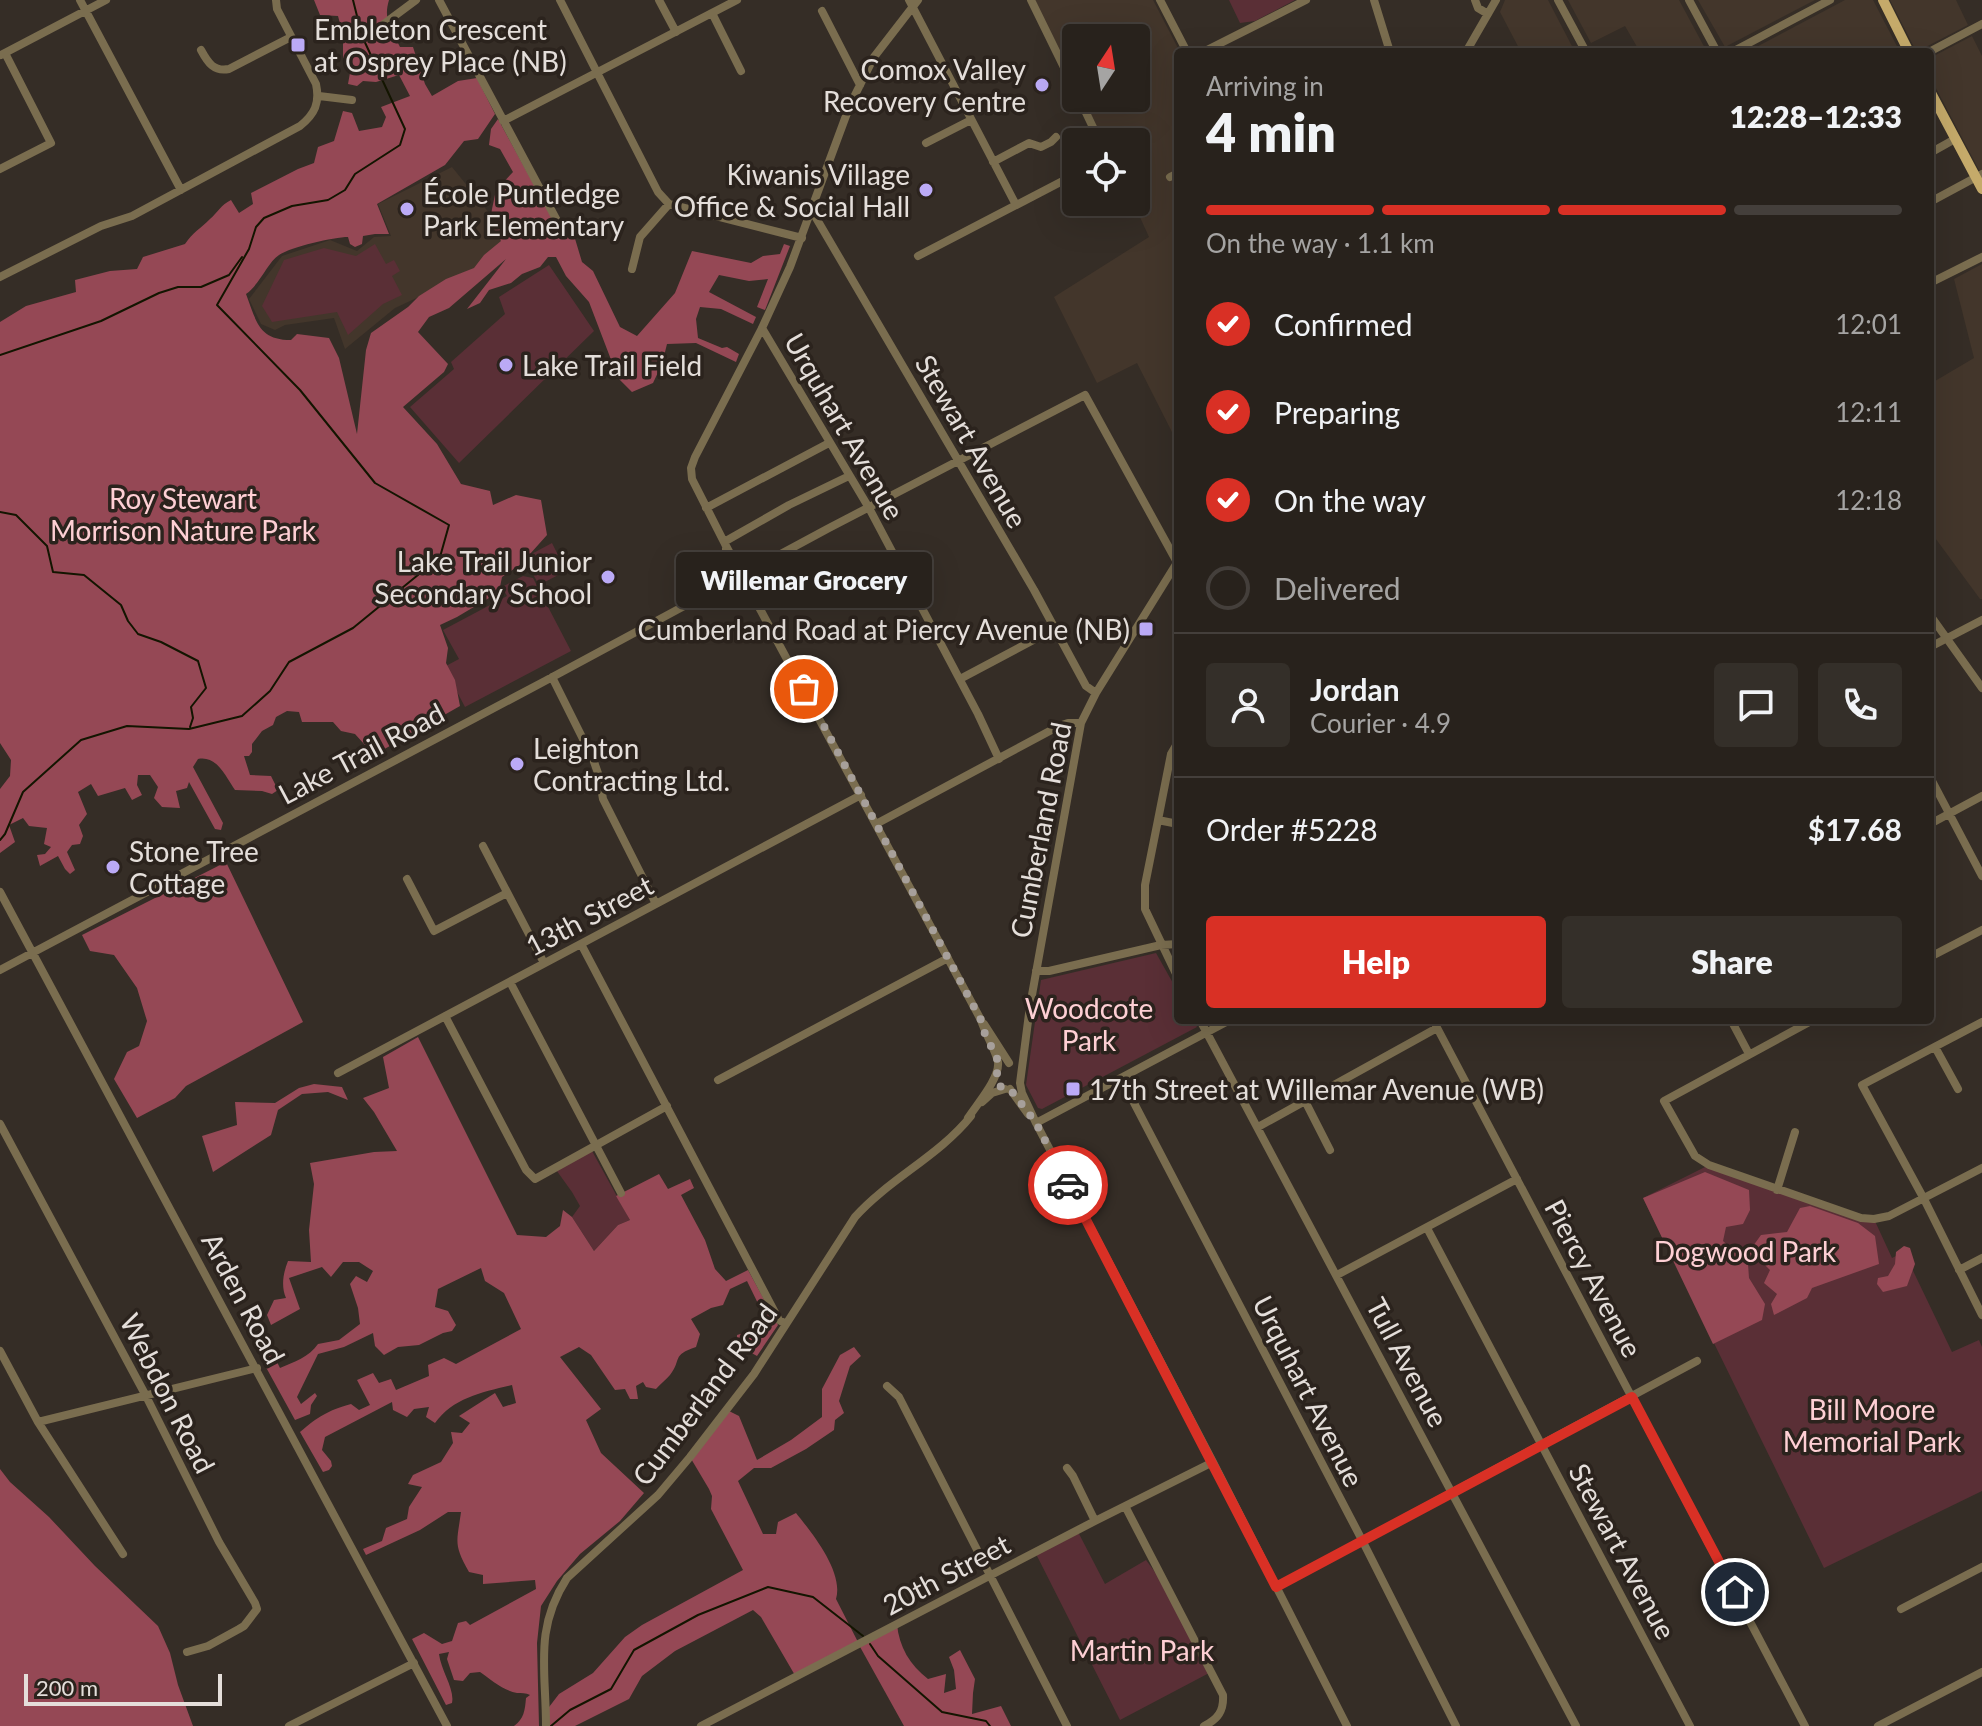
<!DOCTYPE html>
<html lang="en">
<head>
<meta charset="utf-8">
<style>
	body { margin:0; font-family:Lato,sans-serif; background:#342f29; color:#f1f3f6; height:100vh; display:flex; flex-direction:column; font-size:30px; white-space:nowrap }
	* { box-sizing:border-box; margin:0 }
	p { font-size:26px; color:#a5a4a3 }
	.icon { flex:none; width:44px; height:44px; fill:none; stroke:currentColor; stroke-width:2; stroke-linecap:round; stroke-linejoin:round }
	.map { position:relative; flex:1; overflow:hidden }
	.details { position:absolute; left:1174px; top:48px; width:760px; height:976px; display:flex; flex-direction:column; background:#28221c; border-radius:8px; box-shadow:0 8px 32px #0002,0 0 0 2px #443f3b }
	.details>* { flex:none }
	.needle { width:52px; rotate:12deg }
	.tools { position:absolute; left:1062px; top:24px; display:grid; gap:16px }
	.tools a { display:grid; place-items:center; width:88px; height:88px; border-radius:8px; background:#28221c; box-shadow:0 8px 32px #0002,0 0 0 2px #443f3b; font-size:40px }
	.scale { position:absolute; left:24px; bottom:20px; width:198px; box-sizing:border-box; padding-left:8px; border:4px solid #e4deda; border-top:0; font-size:22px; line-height:28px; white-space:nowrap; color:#e4deda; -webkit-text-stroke:6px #2b231d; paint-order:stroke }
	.pin { position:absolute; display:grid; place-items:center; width:68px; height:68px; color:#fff; margin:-34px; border:4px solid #fff; border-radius:50%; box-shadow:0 2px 8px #0007 }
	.courier { position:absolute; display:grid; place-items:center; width:80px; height:80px; margin:-40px; border:6px solid #d93025; border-radius:50%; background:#fff; color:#222; box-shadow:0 2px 10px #0007 }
	.bubble { position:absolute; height:56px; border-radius:8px; background:#28221c; box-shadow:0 8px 32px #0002,0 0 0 2px #443f3b; font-size:26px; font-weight:800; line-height:56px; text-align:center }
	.head em { font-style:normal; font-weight:800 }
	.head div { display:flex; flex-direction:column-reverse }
	.head { display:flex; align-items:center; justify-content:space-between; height:136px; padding:0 32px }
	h1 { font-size:52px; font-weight:800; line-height:60px }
	.bar { display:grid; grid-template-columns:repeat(4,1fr); gap:12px 8px; align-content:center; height:96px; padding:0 32px }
	.bar i { height:10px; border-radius:6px; background:#443f3b }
	.bar .on { background:#d93025 }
	.bar p { grid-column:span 4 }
	.line { display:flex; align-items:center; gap:20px; padding:0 32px; border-top:2px solid #443f3b }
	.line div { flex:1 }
	.round { display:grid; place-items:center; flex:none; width:84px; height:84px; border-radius:8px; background:#342f29 }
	ol { padding:0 32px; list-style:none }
	li { display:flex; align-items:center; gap:24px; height:88px }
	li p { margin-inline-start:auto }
	li .icon { padding:8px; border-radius:50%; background:#d93025; color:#fff; stroke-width:4 }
	li:last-child { color:#a5a4a3 }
	li i { width:44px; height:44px; border:4px solid #443f3b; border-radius:50% }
	.action { display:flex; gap:16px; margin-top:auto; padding:16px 32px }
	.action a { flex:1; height:92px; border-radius:8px; background:#d93025; color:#fff; font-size:32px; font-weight:800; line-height:92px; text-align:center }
	.action a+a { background:#342f29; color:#f1f3f6 }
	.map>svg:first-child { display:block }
</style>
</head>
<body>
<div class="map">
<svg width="1982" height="1726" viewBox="0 0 1982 1726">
	<rect width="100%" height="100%" fill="#352d26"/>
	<!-- built -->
	<path fill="#43362b" d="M1033 0H1153L1180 52H1178V435L1174 436 1137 363 1097 383 1054 297 1149 237 1133 202H1136V142H1103L1081 98H1136V38H1076V87Z
		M1505 0H1548L1575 52H1521L1500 12Z
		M1568 0H1679L1707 52H1640L1625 26 1591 43Z
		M1698 0H1815L1725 47Z
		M1845 0H1873L1900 52H1747Z
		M1890 0H1956L1968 25 1918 51 1915 49Z
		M1972 36 1982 56V170H1979L1930 77V58Z
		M452 167 490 214 511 254 395 308 345 349 334 318 285 325 275 330 261 324 249 299 282 256 330 240 357 251 374 237 391 236 378 204Z
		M1982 264V599H1980L1930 531V384L1974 358 1954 279Z"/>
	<!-- green -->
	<path fill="#5a2f36" d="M1229 0H1295L1255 21 1240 23Z
		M375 244 386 264 394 260 400 271 392 276 402 295 383 304 348 335 337 312 272 322 262 306 284 260 324 248 356 256Z
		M549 265 594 331 459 463 410 407 454 369 451 362 505 314 499 297Z
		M552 543 566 571 539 585 524 558Z
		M523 576 533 578 571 651 465 707 444 667 459 659 443 630 507 596 502 587Z
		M1156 953 1178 992V1020H1193L1197 1027 1042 1109 1038 1108 1026 1085 1041 980Z
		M592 1151 630 1220 618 1225 594 1251 572 1217 580 1206 572 1192 554 1167Z
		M1709 1165 1874 1219 1892 1258 1904 1252 1952 1352 1979 1340 1982 1347V1491L1824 1568 1643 1198Z
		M1077 1530 1105 1584 1146 1560 1169 1591 1211 1672 1120 1720 1035 1552Z"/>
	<!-- forest -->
	<path fill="#954855" d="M314 0H389C383 20 391 28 400 47H413L425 84 432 96 458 81 477 78 495 114 478 139 464 141 445 165 377 204 389 234H375L363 236 362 244 355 247 350 244 348 237C334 237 291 247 279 255 267 263 261 283 246 294 256 320 258 340 291 340L297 334 329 338 339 358 357 434 366 350 371 333 408 307 419 296 446 279 474 268 484 255 501 241 490 222 492 209 496 190 513 172 500 149 489 145 491 129 498 119 561 234 573 232 582 262 593 271 620 327 637 336 675 293 692 251 751 263 763 256 780 254 784 244 790 246 765 310 757 307 768 279 749 281 719 275 709 292 756 317 753 324 721 309 700 307 696 319 698 338 722 348 727 347 739 354 736 362 696 343 667 344 662 364 653 383 632 392 618 378 589 302 566 276 556 257H548L540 267 522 274 511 283 489 290 480 303 467 309 506 259 449 308 429 317 418 332 448 364 444 372 403 407 437 444 461 484 490 491 493 505 516 495 541 500 547 535 521 564 502 577 499 592 457 617 440 625 448 648 446 663 455 680 460 706 374 755 355 734 341 731 333 722H302L299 712 287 711 276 717 273 725 262 731 252 744V752L249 756H244L250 775 271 776 278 790 272 794 262 791 235 790C226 777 217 755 198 759L193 767 223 823 221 830 215 829 189 782 187 788 176 791 180 808 162 807 154 798 158 787 150 775H138L137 785 142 795 132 800 125 788 98 796 91 784 78 792 87 814 79 825 83 836 80 844 72 845 67 852 75 870 70 874 65 869 58 856 40 866 37 855 45 854 51 847 44 844 47 828 29 826 23 818 9 825 15 842 0 853V789L10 776 11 760 0 743V322L26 306 76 292 75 280 110 271 137 269 143 257 185 244C193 232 200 229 210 219 218 212 221 205 231 200L239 213 253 204 251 193 298 169 314 163 318 147 334 141 343 111 352 113 359 131 382 127 386 117 381 107 410 96 399 75 376 82 363 81 357 86 348 84 351 67 343 59V35L338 16 320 15Z
		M226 862 303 1022 186 1086 175 1098 137 1118 114 1079 127 1052 139 1046 147 1021 137 988 114 955 90 951 82 935Z
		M418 1037 517 1235 546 1237 560 1226 563 1210 572 1217 594 1251 618 1225 630 1220 616 1196 659 1174 668 1189 690 1179 694 1188 681 1195 705 1240 715 1269 726 1281 748 1270 778 1325 757 1356 737 1345V1335L750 1331 753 1337H759L767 1322 747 1281 730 1289 723 1305 711 1308 691 1319 700 1334 696 1347C671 1355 682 1360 670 1375 666 1380 660 1384 656 1389L646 1387 643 1382 636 1386 638 1399H630L625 1389 615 1390 591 1355 579 1347 560 1357 601 1409 586 1420 601 1453 644 1493 620 1521 580 1554 557 1581 541 1606 537 1643 539 1726H514C524 1719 525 1710 526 1698L530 1695C526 1693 521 1693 517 1693 504 1691 490 1679 480 1672L470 1673 463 1681 454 1680 447 1659 449 1652 439 1654C441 1671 455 1689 452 1703L446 1705 412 1639 424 1633 442 1644 452 1641 458 1623 466 1621 470 1625 536 1589 535 1580 483 1584V1575L469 1572C453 1544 457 1542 461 1512H448L420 1530 366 1555 363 1549 382 1541 386 1528 407 1519 409 1507 422 1487 408 1484 413 1475 441 1462 453 1443 451 1432 462 1433 470 1423 459 1416 495 1393 503 1407 516 1403 512 1385C482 1392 453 1398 435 1423L426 1417 429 1407 414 1409 407 1417 393 1410 392 1402 325 1437 322 1450 331 1461 332 1466 329 1470 323 1472 300 1432C319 1416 327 1411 351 1404L359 1410 370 1405 357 1380 373 1373 379 1383 391 1379 396 1390 429 1376 428 1365 444 1358 456 1364 521 1329 504 1293 485 1281 481 1268 438 1289 435 1307 448 1311 456 1325 452 1331 443 1333 419 1345 398 1347 384 1355 375 1346 373 1333 344 1347 318 1354 297 1397 301 1404 315 1393 317 1396 311 1405 310 1414 295 1420 262 1360 271 1355 276 1360 280 1368C294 1362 309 1357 318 1344L339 1340 360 1324 358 1308 350 1284 356 1276 367 1282 373 1271 359 1262H343L331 1277 322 1267 289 1278 300 1309 271 1325 267 1315 274 1300 286 1298C281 1287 283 1273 288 1261L311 1262 309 1230 314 1184 310 1163 374 1152 397 1151 374 1112 363 1098 389 1088 383 1057Z
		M314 1084 342 1087 348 1100 328 1092 302 1094 278 1110 271 1135 213 1172 202 1136 237 1125 235 1102 275 1103 299 1088Z
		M1705 1172 1749 1190 1750 1210 1743 1224 1726 1227 1723 1241 1748 1264 1749 1278 1765 1304 1762 1320 1713 1344 1643 1198Z
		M1810 1206 1858 1223 1875 1236 1879 1264 1812 1288 1807 1298 1774 1315 1771 1304 1777 1294 1764 1283 1770 1270 1759 1259 1748 1253 1761 1235 1787 1232 1800 1208Z
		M1904 1246 1910 1248 1915 1264 1907 1286 1883 1292 1877 1284 1878 1278 1888 1276 1895 1264 1896 1252Z
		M854 1347 861 1356 850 1366 839 1401 844 1413 835 1420 834 1430 806 1449 771 1468H754L738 1481 763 1534H776L778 1522 796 1513C812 1533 844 1572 836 1599L859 1644 897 1624C899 1647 910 1665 928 1679L946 1674 944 1693 956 1689 954 1670 949 1657 960 1650 975 1679 973 1693 972 1714 1001 1706 1011 1726H904L859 1645 796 1677 761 1617 753 1610 675 1651 642 1676 629 1699 575 1726H546V1711L559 1694 593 1673 625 1637 642 1625 743 1570 711 1509 712 1496 709 1489 690 1457 727 1410 739 1416 757 1460 791 1440 822 1417V1389L840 1355Z
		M0 1469 10 1482 49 1517 95 1566 158 1626 170 1653 178 1685 193 1726H0Z"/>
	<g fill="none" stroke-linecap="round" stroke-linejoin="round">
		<!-- stream -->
		<path stroke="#131500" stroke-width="2" d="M249 249 256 227 264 218 292 206 328 200 345 190 355 174 400 145 405 129 362 36 353 0
			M0 355 101 321 159 293 178 287H201L229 275 242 257
			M0 512 16 515 47 546 53 572 84 575 121 605 128 621 138 634 161 642 198 661 206 688 191 707 193 718 190 727
			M0 840 5 834 23 792 81 740 127 726 189 729 242 716 270 691 289 662 353 628 440 557 449 525 375 483 300 390 217 305 249 249
			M870 1644 878 1656 942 1712 986 1721 990 1726
			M551 1726 570 1710 611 1689 634 1650 698 1615 768 1587 813 1597 863 1636"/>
		<!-- minor -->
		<path stroke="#7a6d4f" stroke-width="8" d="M80 0 181 190
			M439 0 562 230
			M560 0 658 192 669 204 802 238
			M659 0 676 32
			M909 0 1016 205
			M918 0 874 57 850 105 790 267 762 328 695 457 691 468 692 479 725 544 981 1020C985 1033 996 1051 998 1062 1000 1078 977 1104 968 1118
			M1031 0 1076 92
			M1160 0 1187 52
			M1374 0 1390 52
			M1475 0 1478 8 1488 14
			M1558 0 1586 52
			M1689 0 1717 52
			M822 11 860 85
			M712 13 741 71
			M373 32 416 0
			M201 50C208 63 214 72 229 69L291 37
			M1203 52 1306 0
			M1466 52 1496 0
			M1732 52 1830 0
			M1929 52 1982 24
			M1 55 106 0
			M319 96 352 100
			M1079 98 1100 142
			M503 121 737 0
			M926 143 971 120
			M1930 153 1955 139
			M993 162 1029 143 1041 147 1051 142 1056 137
			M0 169 51 143 5 53
			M1170 177 1178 173
			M1930 202 1982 174
			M812 211 1034 590 1086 686 1096 693
			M918 256 1076 174
			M632 269 640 237 669 204
			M0 277 101 226 132 216 300 126C315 114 320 103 316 84L277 9 276 0
			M1930 283 1982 257
			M762 328 869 508 978 714 999 759
			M706 508 829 443
			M724 542 789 505 849 476
			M1178 561 1096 693 1081 723 1030 1006 1020 1083 1022 1093 1036 1123 1213 1462 1347 1726
			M714 588C724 576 728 565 726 549
			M1930 615 1982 688
			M1930 647 1982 620
			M552 677 593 759 599 776 603 799 656 904
			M960 679 1056 628
			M1178 742 1171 754 1158 820 1145 885V909L1178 978
			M1930 777 1982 876
			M1158 820 1178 824
			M876 824 1059 726 1068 723H1081
			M1930 824 1982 796
			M483 846 544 963
			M407 879 434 931 507 893
			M0 892 447 1726
			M581 944 779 1320 786 1324
			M1930 957 1982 930
			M0 970 545 681 829 528 1085 395 1178 564
			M1036 971H1049L1161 945 1178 944
			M510 982 621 1193
			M445 1016 526 1170 535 1179 667 1106
			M1200 1020 1576 1726
			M1433 1020 1805 1726
			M1731 1020 1749 1054
			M1813 1020 1664 1101 1695 1156 1709 1165 1861 1218 1874 1219 1889 1216 1982 1168
			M1982 1022 1862 1085 1924 1199 1982 1315
			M984 1024 1009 1063
			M1935 1047 1958 1089
			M338 1073 861 795
			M1121 1078 1362 1540 1456 1726
			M718 1080 948 958
			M1010 1089 1028 1114
			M1305 1101 1330 1150
			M982 1102 992 1093 1005 1089
			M1036 1123 1230 1020
			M0 1124 146 1396 219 1542 255 1603 257 1609 244 1626 239 1629 208 1646 187 1652
			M1258 1127 1437 1028
			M1777 1190 1795 1132
			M1427 1228 1690 1726
			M1959 1270 1982 1258
			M1337 1275 1517 1179
			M0 1351 38 1422 123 1554
			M887 1386 899 1397 1067 1726
			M38 1422 257 1368
			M1067 1468 1073 1476 1095 1521
			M1125 1506 1223 1695C1224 1711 1218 1719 1204 1726
			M1276 1587 1697 1361
			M1901 1609 1982 1567
			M289 1726 414 1663
			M546 1726C546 1669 534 1629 567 1578L658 1495 690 1457 754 1374 855 1217C889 1179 939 1156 971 1116
			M701 1726 1095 1521 1213 1462
			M1878 1726 1982 1672"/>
		<!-- major -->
		<path stroke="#c5aa6a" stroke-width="10" d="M1883 0 1909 52
			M1930 91 1982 189"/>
	</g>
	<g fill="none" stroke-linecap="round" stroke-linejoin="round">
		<!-- done -->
		<path stroke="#a7a09b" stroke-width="8" stroke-dasharray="0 14.4" d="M804 689 981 1020 985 1034 997 1058V1081L1001 1087 1010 1089 1036 1123 1068 1185"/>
		<!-- route -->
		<path stroke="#d93025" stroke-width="10" d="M1068 1185 1276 1587 1632 1397 1735 1592"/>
	</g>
	<!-- markers -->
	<g fill="#bbaaf6" stroke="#2b231d" stroke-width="3">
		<rect x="290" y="37" width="16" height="16" rx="4"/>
		<circle cx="1042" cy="85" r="8"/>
		<circle cx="926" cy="190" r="8"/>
		<circle cx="407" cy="209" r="8"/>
		<circle cx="506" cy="365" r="8"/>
		<circle cx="608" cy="577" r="8"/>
		<rect x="1138" y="621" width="16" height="16" rx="4"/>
		<circle cx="517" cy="764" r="8"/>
		<circle cx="113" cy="867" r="8"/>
		<rect x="1065" y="1081" width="16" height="16" rx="4"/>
	</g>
	<g text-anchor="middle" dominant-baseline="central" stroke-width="7" stroke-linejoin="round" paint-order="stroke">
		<!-- poi labels -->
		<g font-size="28" fill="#e4deda" stroke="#2b231d" text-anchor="start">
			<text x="314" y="29">Embleton Crescent<tspan x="314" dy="32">at Osprey Place (NB)</tspan></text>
			<text x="1026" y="69" text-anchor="end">Comox Valley<tspan x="1026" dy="32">Recovery Centre</tspan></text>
			<text x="910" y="174" text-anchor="end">Kiwanis Village<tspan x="910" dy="32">Office &amp; Social Hall</tspan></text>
			<text x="423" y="193">École Puntledge<tspan x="423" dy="32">Park Elementary</tspan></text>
			<text x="522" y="365">Lake Trail Field</text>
			<text x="592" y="561" text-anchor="end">Lake Trail Junior<tspan x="592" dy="32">Secondary School</tspan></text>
			<text x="1130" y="629" text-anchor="end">Cumberland Road at Piercy Avenue (NB)</text>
			<text x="533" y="748">Leighton<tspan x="533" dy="32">Contracting Ltd.</tspan></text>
			<text x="129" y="851">Stone Tree<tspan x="129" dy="32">Cottage</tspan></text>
			<text x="1089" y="1089">17th Street at Willemar Avenue (WB)</text>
		</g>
		<!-- street labels -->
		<g font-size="28" fill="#e4deda" stroke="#2b231d">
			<text transform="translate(845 426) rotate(60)">Urquhart Avenue</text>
			<text transform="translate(972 441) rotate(60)">Stewart Avenue</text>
			<text transform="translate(361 753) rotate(-28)">Lake Trail Road</text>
			<text transform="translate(1040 830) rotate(-79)">Cumberland Road</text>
			<text transform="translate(589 915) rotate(-28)">13th Street</text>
			<text transform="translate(1594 1278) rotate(62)">Piercy Avenue</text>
			<text transform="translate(244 1298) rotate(62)">Arden Road</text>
			<text transform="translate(1408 1362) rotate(62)">Tull Avenue</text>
			<text transform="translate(1309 1391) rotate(63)">Urquhart Avenue</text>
			<text transform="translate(168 1393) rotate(63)">Webdon Road</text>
			<text transform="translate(704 1394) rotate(-53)">Cumberland Road</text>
			<text transform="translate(1623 1551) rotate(62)">Stewart Avenue</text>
			<text transform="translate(946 1574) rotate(-28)">20th Street</text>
		</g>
		<!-- park labels -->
		<g font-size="28" fill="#fecfd4" stroke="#2b231d">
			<text x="183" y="498">Roy Stewart<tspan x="183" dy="32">Morrison Nature Park</tspan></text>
			<text x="1089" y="1008">Woodcote<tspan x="1089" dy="32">Park</tspan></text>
			<text x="1745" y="1251">Dogwood Park</text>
			<text x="1872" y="1409">Bill Moore<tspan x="1872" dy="32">Memorial Park</tspan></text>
			<text x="1142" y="1650">Martin Park</text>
		</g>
	</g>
</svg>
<div class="tools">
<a><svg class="needle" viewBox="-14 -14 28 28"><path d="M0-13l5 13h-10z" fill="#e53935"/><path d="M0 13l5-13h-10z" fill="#a5a4a3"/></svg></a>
<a><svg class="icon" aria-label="locate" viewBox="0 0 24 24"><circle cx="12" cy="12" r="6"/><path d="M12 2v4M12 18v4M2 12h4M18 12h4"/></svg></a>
</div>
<div class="scale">200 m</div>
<div class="pin" style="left:804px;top:689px;background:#ea580c"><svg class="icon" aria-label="bag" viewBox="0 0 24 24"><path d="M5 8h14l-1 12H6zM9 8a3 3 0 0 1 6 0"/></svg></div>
<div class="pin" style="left:1735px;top:1592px;background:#1f2937"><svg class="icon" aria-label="home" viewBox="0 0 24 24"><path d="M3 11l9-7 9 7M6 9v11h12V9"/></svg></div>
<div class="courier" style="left:1068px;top:1185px"><svg class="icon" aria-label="car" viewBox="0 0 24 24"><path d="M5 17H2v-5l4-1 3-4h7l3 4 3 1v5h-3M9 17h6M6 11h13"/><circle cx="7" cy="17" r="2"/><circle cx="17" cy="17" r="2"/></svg></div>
<div class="bubble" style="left:676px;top:552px;width:256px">Willemar Grocery</div>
<section class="details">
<div class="head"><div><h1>4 min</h1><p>Arriving in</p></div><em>12:28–12:33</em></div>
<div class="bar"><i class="on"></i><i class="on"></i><i class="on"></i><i></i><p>On the way · 1.1 km</p></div>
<ol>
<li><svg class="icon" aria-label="check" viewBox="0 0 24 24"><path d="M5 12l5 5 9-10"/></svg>Confirmed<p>12:01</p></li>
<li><svg class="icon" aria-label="check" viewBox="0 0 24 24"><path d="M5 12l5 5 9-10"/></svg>Preparing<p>12:11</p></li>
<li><svg class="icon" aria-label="check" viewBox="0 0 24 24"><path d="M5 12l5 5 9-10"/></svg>On the way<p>12:18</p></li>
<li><i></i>Delivered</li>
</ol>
<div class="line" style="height:144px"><a class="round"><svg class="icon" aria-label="person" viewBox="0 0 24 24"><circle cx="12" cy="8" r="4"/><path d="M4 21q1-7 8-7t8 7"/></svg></a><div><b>Jordan</b><p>Courier · 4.9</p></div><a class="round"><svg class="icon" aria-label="chat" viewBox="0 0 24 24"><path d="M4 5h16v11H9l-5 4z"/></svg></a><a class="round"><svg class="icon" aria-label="phone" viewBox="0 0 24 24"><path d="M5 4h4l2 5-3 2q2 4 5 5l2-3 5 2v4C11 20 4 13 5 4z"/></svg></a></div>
<div class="line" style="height:104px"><div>Order #5228</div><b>$17.68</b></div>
<div class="action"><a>Help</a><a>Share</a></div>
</section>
</div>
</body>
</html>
